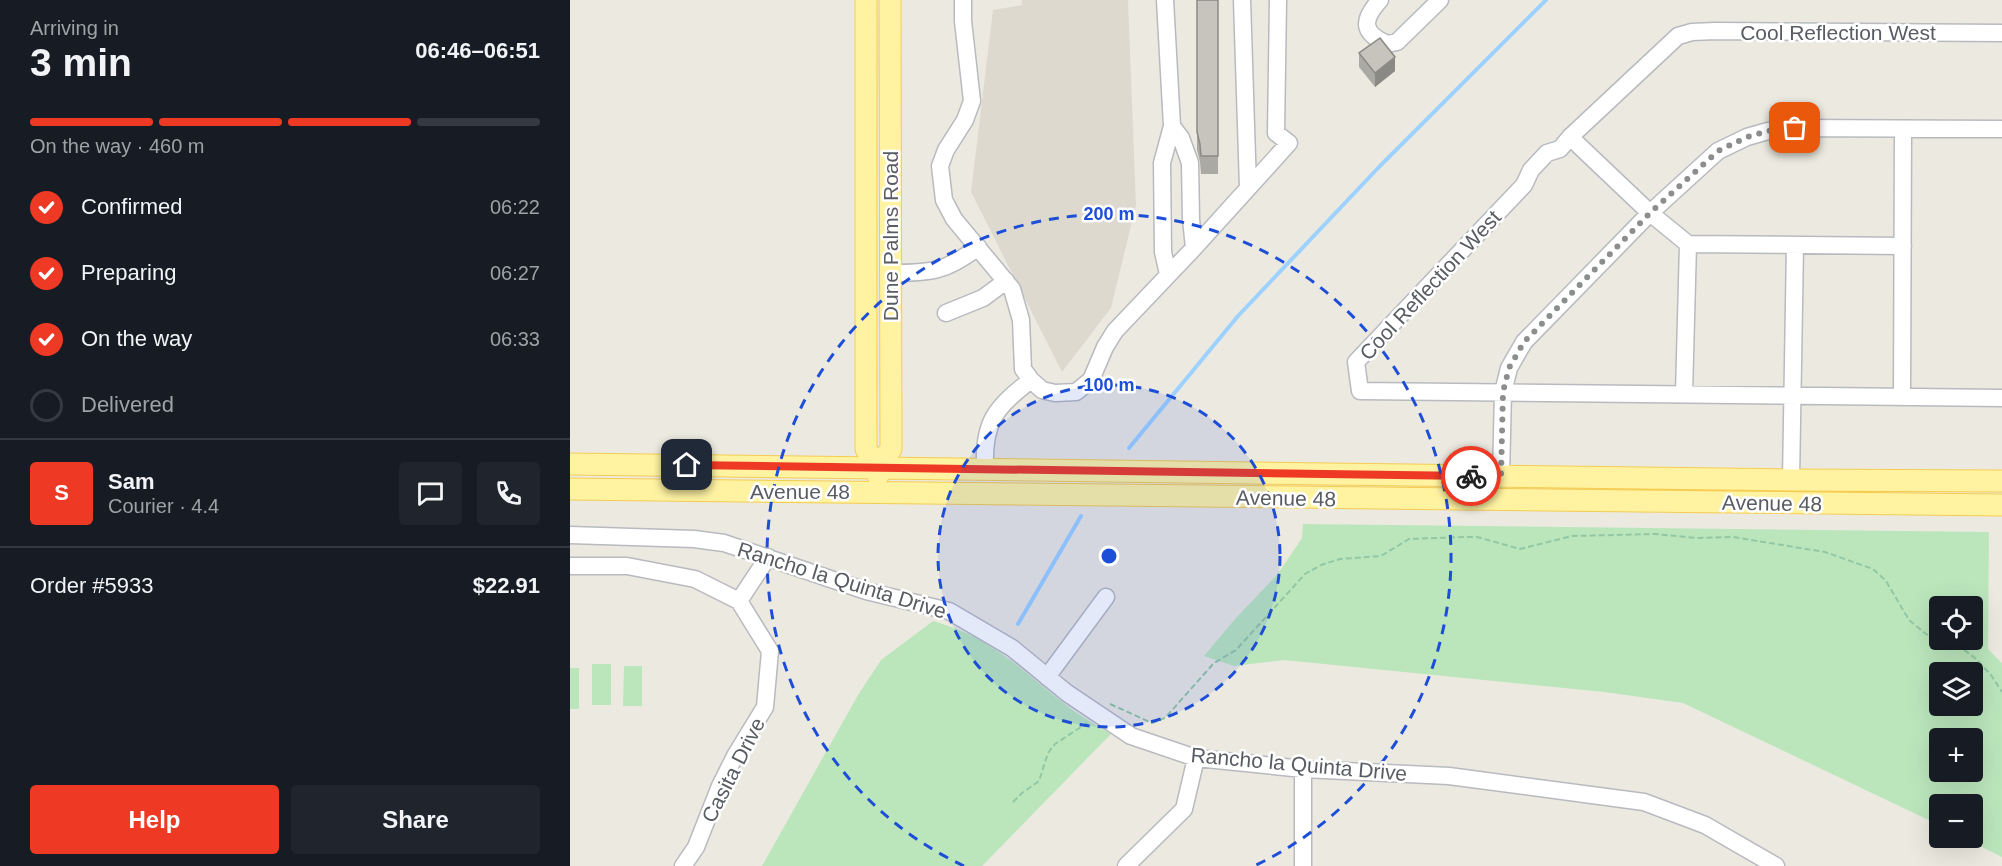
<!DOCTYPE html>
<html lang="en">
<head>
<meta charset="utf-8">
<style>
	body { margin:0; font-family:Helvetica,sans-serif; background:#20242c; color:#f1f3f6; height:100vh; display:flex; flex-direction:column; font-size:22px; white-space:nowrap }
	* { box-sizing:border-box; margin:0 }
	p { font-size:20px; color:#9ea1a6 }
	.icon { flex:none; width:33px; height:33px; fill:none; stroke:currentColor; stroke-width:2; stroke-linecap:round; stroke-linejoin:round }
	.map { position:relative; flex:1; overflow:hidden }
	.panel { display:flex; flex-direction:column; background:#171b24; width:570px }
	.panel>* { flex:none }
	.fabs { position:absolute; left:1359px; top:596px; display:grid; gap:12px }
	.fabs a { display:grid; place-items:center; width:54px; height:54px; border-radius:6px; background:#171b24; box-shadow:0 6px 24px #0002; font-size:30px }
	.pin { position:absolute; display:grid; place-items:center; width:51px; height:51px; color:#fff; margin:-26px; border-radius:12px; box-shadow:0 3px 9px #0006 }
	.courier { position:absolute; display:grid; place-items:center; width:60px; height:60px; margin:-30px; border:4px solid #ee3a24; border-radius:50%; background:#fff; color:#222; box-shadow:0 2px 8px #0007 }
	.overview em { font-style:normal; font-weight:700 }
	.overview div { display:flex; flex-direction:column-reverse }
	.overview { display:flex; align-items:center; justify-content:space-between; height:102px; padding:0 30px }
	h1 { font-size:39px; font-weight:700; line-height:45px }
	.bar { display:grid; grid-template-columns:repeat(4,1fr); gap:9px 6px; align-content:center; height:72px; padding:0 30px }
	.bar i { height:8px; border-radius:4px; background:#363941 }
	.bar .current { background:#ee3a24 }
	.bar p { grid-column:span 4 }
	.line { display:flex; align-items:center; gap:15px; padding:0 30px; border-top:2px solid #363941 }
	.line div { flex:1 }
	.round { display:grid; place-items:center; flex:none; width:63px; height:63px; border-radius:6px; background:#20242c }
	ol { padding:0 30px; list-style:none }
	li { display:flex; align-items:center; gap:18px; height:66px }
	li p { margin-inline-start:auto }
	li .icon { padding:6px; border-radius:50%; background:#ee3a24; color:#fff; stroke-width:4 }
	li:last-child { color:#9ea1a6 }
	li i { width:33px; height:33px; border:3px solid #363941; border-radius:50% }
	.cta { display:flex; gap:12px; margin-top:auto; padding:12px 30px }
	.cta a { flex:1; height:69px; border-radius:6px; background:#ee3a24; color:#fff; font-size:24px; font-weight:700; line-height:69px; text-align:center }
	.cta a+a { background:#20242c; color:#f1f3f6 }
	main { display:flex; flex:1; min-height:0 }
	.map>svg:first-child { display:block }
</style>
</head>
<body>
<main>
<section class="panel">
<div class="overview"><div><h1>3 min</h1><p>Arriving in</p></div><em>06:46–06:51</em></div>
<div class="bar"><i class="current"></i><i class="current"></i><i class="current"></i><i></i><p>On the way · 460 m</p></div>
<ol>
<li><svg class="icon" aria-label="check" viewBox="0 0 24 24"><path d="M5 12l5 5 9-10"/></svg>Confirmed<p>06:22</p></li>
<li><svg class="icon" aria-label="check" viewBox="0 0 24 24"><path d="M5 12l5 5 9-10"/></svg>Preparing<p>06:27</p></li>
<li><svg class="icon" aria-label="check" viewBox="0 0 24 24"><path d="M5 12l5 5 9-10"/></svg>On the way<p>06:33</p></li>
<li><i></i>Delivered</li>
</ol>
<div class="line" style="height:108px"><b class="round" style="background:#ee3a24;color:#fff">S</b><div><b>Sam</b><p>Courier · 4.4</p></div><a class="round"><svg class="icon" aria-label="chat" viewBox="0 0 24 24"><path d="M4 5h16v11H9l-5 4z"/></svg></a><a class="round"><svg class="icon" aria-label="phone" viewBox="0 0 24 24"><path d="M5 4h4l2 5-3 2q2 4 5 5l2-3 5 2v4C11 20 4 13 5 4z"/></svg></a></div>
<div class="line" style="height:78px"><div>Order #5933</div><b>$22.91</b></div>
<div class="cta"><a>Help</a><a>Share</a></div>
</section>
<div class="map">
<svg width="1432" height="866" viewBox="0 0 1432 866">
	<rect width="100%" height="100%" fill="#eceae0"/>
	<!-- education -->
	<path fill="#ddd9cf" d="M452 0H558L566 205 541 308 492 372 401 192 423 10 452 5Z"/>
	<!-- green -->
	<path fill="#bbe6bc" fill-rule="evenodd" d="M733 524 1419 532 1418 649 1432 663V857L1392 837H1402V804H1370L1369 825 1113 703 1034 692 714 660 664 666 634 656 665 619 707 575 732 538ZM1370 606H1402V639H1370ZM1370 672H1402V705H1370ZM1370 738H1402V771H1370Z
		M363 621C418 637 444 663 487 698 504 712 522 723 541 734L412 866H192L288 695 311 660Z
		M22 664H41V705H22Z
		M54 666H72V706H53Z
		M0 668H9V709H0Z"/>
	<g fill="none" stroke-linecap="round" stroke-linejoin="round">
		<!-- stream -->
		<path stroke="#9dd1ff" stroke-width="4" d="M559 448 668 316 809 167 976 0
			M448 624 511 516"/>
		<!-- minor casing -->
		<g stroke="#b8bac0" stroke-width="19">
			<path id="minor" d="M393 0V21L402 101 395 120 376 150 370 166 374 200 384 219 442 289 451 320 453 369 461 380 472 390 485 393 506 392 521 380 535 347 545 331 624 248 719 143 706 133 708 0
				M595 0 602 126 611 138 620 163 621 219 624 248
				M672 0 678 188
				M810 0C793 19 790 32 817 44L827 42 870 0
				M1432 33 1145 31 1122 32 1108 36 1000 137 990 149 977 153 961 170 954 185 786 362 790 391 1432 398
				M1000 137 1080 213 1118 244 1333 246
				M320 273C360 273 376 272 408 247
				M598 274 593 252 592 163 602 126
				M376 313 413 298 436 281
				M1114 394 1118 244
				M1332 397 1333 129
				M415 468C413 422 425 408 461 380
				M931 476 933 392 939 368 954 342 1080 213 1148 151 1177 137 1198 131 1225 128 1432 129
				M1221 480 1225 245
				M0 535 124 539 154 543 296 591 379 611 442 648 497 693 561 736 626 758 733 769 879 776 1074 802 1135 825 1206 866
				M0 566H57L125 579 169 601 200 651 195 707 165 756 150 786 126 847 113 866
				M169 601 198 557
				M477 677 536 597
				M556 866 614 809 626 758
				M733 866V769"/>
		</g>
		<!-- major casing -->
		<g stroke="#f5cc50" stroke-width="23">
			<path id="major" d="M296 0V449L307 467 308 476
				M0 464 1221 480 1432 481
				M307 467 321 449 320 0
				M0 489 1432 505"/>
		</g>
		<!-- path -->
		<path stroke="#93c7a3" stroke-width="2" stroke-dasharray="6 3" stroke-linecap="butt" d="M540 704 582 723 595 718 644 663 666 650 735 574 751 565 770 559 811 556 839 539 893 537H907L950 549 1002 536 1085 534 1127 538 1163 537 1255 552 1303 569 1316 581 1339 620 1356 634 1393 649 1405 658 1421 675 1432 692
			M443 802 452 793 469 781 478 753 485 744 517 723"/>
		<!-- minor -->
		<use href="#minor" stroke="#fff" stroke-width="16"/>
		<!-- major -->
		<use href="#major" stroke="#fff3a2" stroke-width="21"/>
	</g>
	<!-- wall -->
	<path fill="#aba9a3" d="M627 0H648V174H631L630 162 627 150Z
		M789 53 825 71 805 87 789 67Z"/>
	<!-- shaded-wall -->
	<path fill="#8b8984" d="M825 57V71L805 87V73Z"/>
	<!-- building -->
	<path fill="#c7c4bd" stroke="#8b8984" stroke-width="1.5" d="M627 0H648V156H631L630 144 627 132Z
		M810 38 825 57 805 73 789 53Z"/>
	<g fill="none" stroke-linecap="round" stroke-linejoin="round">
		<!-- done -->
		<path stroke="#8c8e8e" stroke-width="6" stroke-dasharray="0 10.8" d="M901 476H931L933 392 939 368 954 342 1080 213 1148 151 1177 137 1198 131 1225 128"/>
		<!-- route -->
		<path stroke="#ee3a24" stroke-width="8" d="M117 465 901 476"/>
	</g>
	<!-- distance rings -->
	<circle cx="539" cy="556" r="171" fill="#1d4ed8" fill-opacity=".12"/>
	<g fill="none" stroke="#1d4ed8" stroke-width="3" stroke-dasharray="10 8">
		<circle cx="539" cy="556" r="171"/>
		<path d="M394 866A342 342 0 1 1 684 866"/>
	</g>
	<g text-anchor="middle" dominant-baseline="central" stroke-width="5" stroke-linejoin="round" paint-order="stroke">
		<!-- street labels -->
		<g font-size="21" fill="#595c62" stroke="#fff">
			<text x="1268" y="32">Cool Reflection West</text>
			<text transform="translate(320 236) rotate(-90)">Dune Palms Road</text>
			<text transform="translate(860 285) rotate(-47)">Cool Reflection West</text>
			<text x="230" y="491">Avenue 48</text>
			<text transform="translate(716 498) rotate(1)">Avenue 48</text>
			<text transform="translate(1202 503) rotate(1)">Avenue 48</text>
			<text transform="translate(272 580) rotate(17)">Rancho la Quinta Drive</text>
			<text transform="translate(729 764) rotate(5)">Rancho la Quinta Drive</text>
			<text transform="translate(163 770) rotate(-63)">Casita Drive</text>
		</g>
	</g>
	<circle cx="539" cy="556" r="9" fill="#1d4ed8" stroke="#fff" stroke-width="3"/>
	<g font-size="18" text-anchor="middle" font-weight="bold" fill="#1d4ed8" stroke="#fff" stroke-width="5" stroke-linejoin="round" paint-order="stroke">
		<text x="539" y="220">200 m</text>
		<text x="539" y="391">100 m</text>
	</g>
</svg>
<div class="fabs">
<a><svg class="icon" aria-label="locate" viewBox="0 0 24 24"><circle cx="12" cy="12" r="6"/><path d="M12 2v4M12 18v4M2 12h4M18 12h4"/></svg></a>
<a><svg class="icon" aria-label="layers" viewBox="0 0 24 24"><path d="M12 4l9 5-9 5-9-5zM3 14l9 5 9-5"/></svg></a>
<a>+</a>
<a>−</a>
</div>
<div class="pin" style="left:1225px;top:128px;background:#ea580c"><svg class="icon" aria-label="bag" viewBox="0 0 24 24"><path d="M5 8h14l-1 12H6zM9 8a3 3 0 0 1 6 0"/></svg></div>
<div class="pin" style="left:117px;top:465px;background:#1f2937"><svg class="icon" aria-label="home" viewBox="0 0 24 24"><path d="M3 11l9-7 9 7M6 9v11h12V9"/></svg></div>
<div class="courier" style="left:901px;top:476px"><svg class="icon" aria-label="bike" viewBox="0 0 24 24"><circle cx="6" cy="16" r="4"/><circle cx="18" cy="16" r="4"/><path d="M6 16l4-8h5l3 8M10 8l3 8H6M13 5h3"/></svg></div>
</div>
</main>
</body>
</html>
